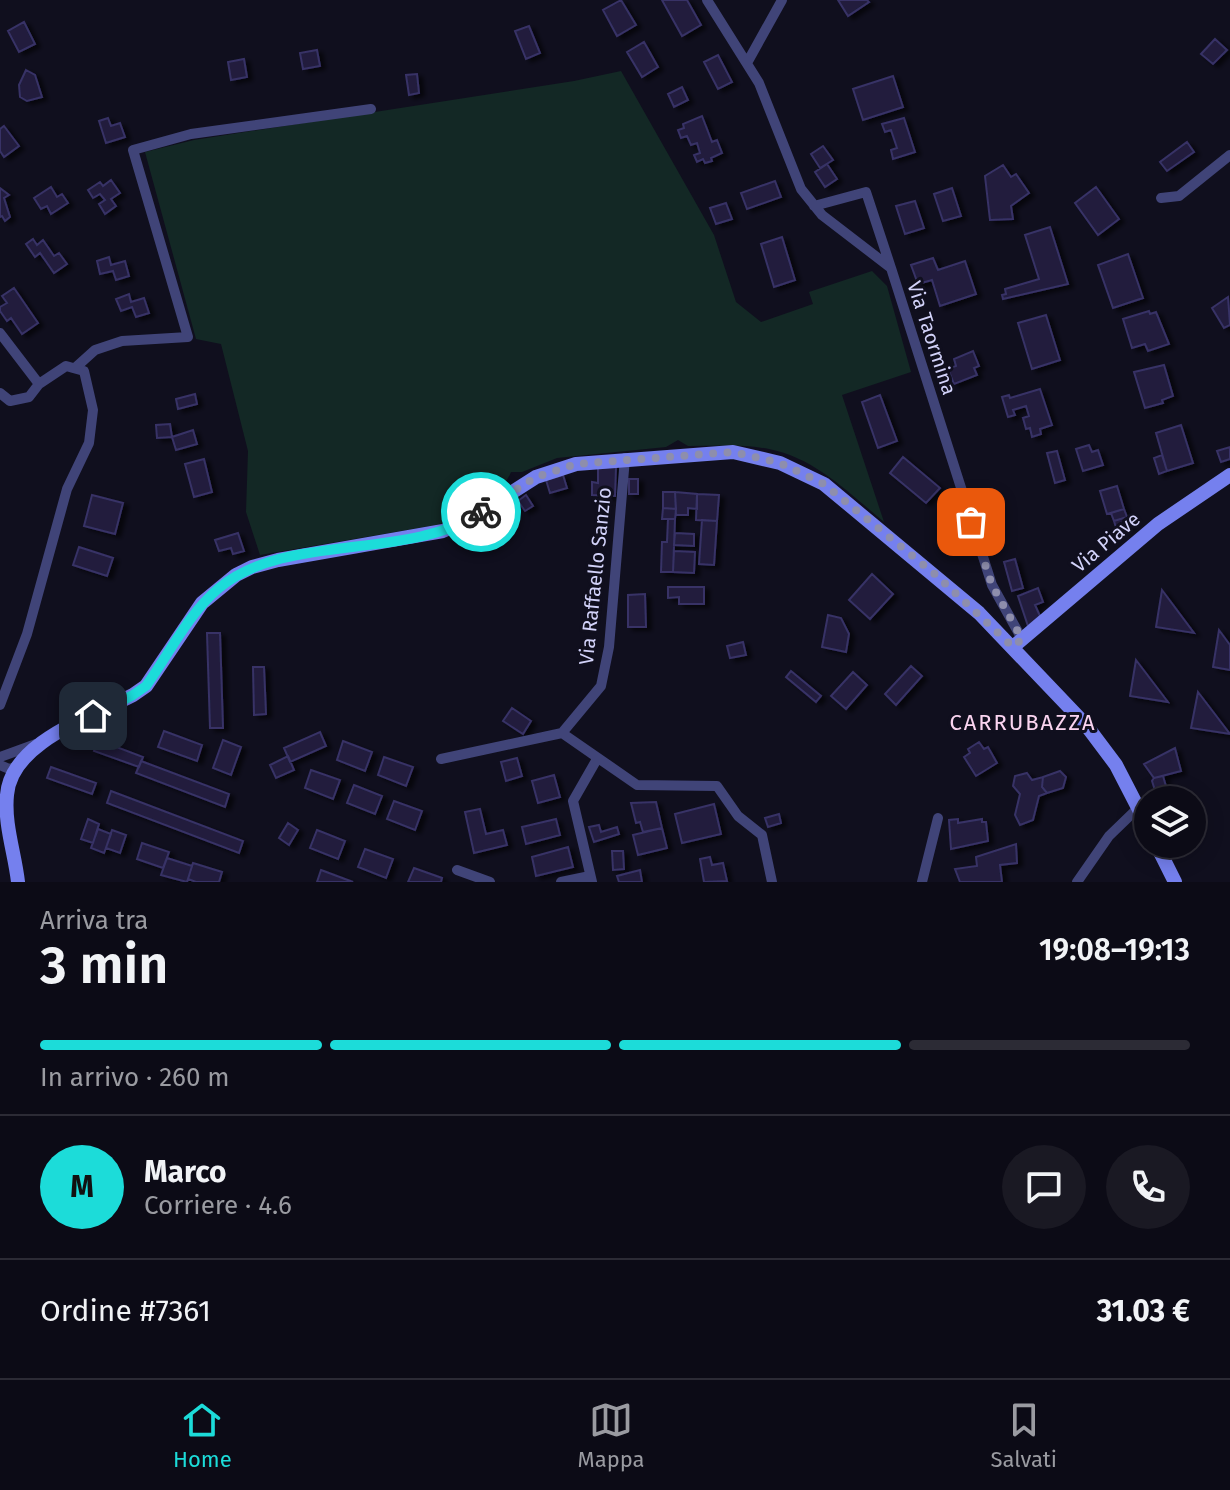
<!DOCTYPE html>
<html lang="it">
<head>
<meta charset="utf-8">
<style>
	body { margin:0; font-family:"Fira Sans",sans-serif; background:#1a1923; color:#f1f3f6; height:100vh; display:flex; flex-direction:column; font-size:30px; white-space:nowrap }
	* { box-sizing:border-box; margin:0 }
	p { font-size:26px; color:#9a9ba1 }
	.icon { flex:none; width:44px; height:44px; fill:none; stroke:currentColor; stroke-width:2; stroke-linecap:round; stroke-linejoin:round }
	.map { position:relative; height:882px; overflow:hidden }
	.drawer { display:flex; flex-direction:column; background:#0c0b16; flex:1 }
	.drawer>* { flex:none }
	.buttons { position:absolute; left:1134px; top:786px; display:grid; gap:16px }
	.buttons a { display:grid; place-items:center; width:72px; height:72px; border-radius:50%; background:#0c0b16; box-shadow:0 4px 20px #0003,0 0 0 2px #2c2b35; font-size:40px }
	.pin { position:absolute; display:grid; place-items:center; width:68px; height:68px; color:#fff; margin:-34px; border-radius:16px; box-shadow:0 4px 12px #0006 }
	.courier { position:absolute; display:grid; place-items:center; width:80px; height:80px; margin:-40px; border:6px solid #1cdcd9; border-radius:50%; background:#fff; color:#222; box-shadow:0 2px 10px #0007 }
	.headline em { font-style:normal; font-weight:600 }
	.headline div { display:flex; flex-direction:column-reverse }
	.headline { display:flex; align-items:center; justify-content:space-between; height:136px; padding:0 40px }
	h1 { font-size:52px; font-weight:600; line-height:60px }
	.bar { display:grid; grid-template-columns:repeat(4,1fr); gap:12px 8px; align-content:center; height:96px; padding:0 40px }
	.bar i { height:10px; border-radius:6px; background:#2c2b35 }
	.bar .on { background:#1cdcd9 }
	.bar p { grid-column:span 4 }
	.line { display:flex; align-items:center; gap:20px; padding:0 40px; border-top:2px solid #2c2b35 }
	.line div { flex:1 }
	.round { display:grid; place-items:center; flex:none; width:84px; height:84px; border-radius:42px; background:#1a1923 }
	.menu { display:flex; justify-content:space-around; align-items:center; height:112px; border-top:2px solid #2c2b35; background:#0c0b16; font-size:22px; color:#9a9ba1 }
	.menu a { display:grid; justify-items:center; gap:4px }
	.menu .on { color:#1cdcd9 }
	.map>svg:first-child { display:block }
</style>
</head>
<body>
<div class="map">
<svg width="1230" height="882" viewBox="0 0 1230 882">
	<defs>
		<filter id="shadow"><feDropShadow dx="5" dy="3" stdDeviation="2" flood-color="#0009"/></filter>
	</defs>
	<rect width="100%" height="100%" fill="#100f1e"/>
	<!-- green -->
	<path fill="#132825" d="M621 71 714 235 736 302 761 322 813 304 809 292 872 271 887 286 911 372 842 395 884 522C849 493 815 458 769 449 743 444 715 446 688 446L678 440 666 447 557 458 522 472H511C500 500 463 516 436 525L260 555 246 512 248 451 221 344 196 339 145 152 194 140 574 81Z"/>
	<!-- building -->
	<path fill="#201e3d" stroke="#373266" stroke-width="2" filter="url(#shadow)" d="M621 0 636 25 617 36 603 10Z
		M662 0H687L701 25 682 36Z
		M838 0H867L869 2 848 16Z
		M24 22 35 44 19 52 8 31Z
		M529 26 540 53 526 59 515 31Z
		M1215 39 1227 50 1213 64 1201 54Z
		M644 42 658 67 642 77 627 52Z
		M317 50 320 66 303 69 300 53Z
		M718 55 732 82 718 89 704 62Z
		M244 59 247 77 231 80 228 62Z
		M26 70 35 75 42 97 27 101 20 97 19 85Z
		M417 74 419 93 409 95 406 75Z
		M893 76 903 107 863 120 853 89Z
		M682 87 688 100 674 107 668 94Z
		M702 116 712 142 717 140 722 153 711 158 712 161 705 163 703 159 697 162 694 155 700 153 697 143 691 145 687 136 681 138 678 130 684 128 683 124Z
		M108 118 111 126 120 123 125 137 106 143 99 121Z
		M904 118 915 152 893 159 891 150 897 148 891 130 885 132 882 124Z
		M4 126 19 146 4 157 0 151V129Z
		M1187 142 1194 152 1167 171 1160 162Z
		M823 146 833 160 820 168 811 154Z
		M827 164 837 179 825 187 815 172Z
		M1003 165 1011 177 1016 174 1029 193 1011 206 1013 219 990 220 985 176Z
		M111 180 120 193 111 199 116 206 105 214 99 204 105 200 100 194 93 198 88 190 100 182 103 186Z
		M775 181 781 197 747 209 741 193Z
		M51 187 57 197 62 194 68 203 51 214 47 206 41 209 34 198Z
		M1096 187 1119 219 1098 235 1075 203Z
		M0 188 9 195 4 198 10 217 5 221 2 216 0 217Z
		M952 188 961 216 943 221 934 194Z
		M915 201 924 228 905 234 896 206Z
		M726 203 732 219 716 224 710 208Z
		M1050 227 1068 284 1003 299 1002 295 1006 294 1005 289 1039 279 1025 235Z
		M782 237 795 280 774 287 761 244Z
		M33 239 37 245 43 240 54 256 59 253 67 264 54 273 40 253 35 257 26 244Z
		M1128 254 1143 298 1113 308 1098 265Z
		M109 257 111 265 125 261 129 276 116 280 113 271 100 274 97 261Z
		M933 258 938 270 965 261 976 294 940 306 932 280 918 284 911 265Z
		M14 288 38 323 22 334 11 318 7 321 0 311V307L7 303 2 296Z
		M129 294 131 302 144 298 149 313 136 317 132 307 121 311 116 299Z
		M1228 297 1230 325 1224 328 1212 308Z
		M1149 311 1150 314 1156 312 1169 344 1148 351 1145 344 1132 348 1123 319Z
		M1046 315 1060 360 1032 369 1018 323Z
		M973 351 979 366 974 368 977 375 954 384 948 369 956 366 954 359Z
		M1164 365 1173 396 1162 400 1163 403 1145 408 1134 372Z
		M1040 389 1052 425 1040 429 1041 434 1032 437 1030 428 1026 429 1023 418 1029 416 1026 406 1013 410 1015 415 1008 417 1002 397 1009 395 1010 398Z
		M195 394 197 404 178 409 176 399Z
		M880 395 897 441 878 448 862 402Z
		M170 424 172 437 157 438 156 425Z
		M1181 425 1193 463 1167 471 1156 433Z
		M193 430 197 444 176 450 172 437Z
		M1089 445 1092 452 1098 450 1103 465 1083 471 1076 449Z
		M1230 447V459L1221 462 1217 451Z
		M1057 451 1065 480 1055 483 1047 453Z
		M1162 455 1167 471 1159 474 1154 458Z
		M903 457 940 488 926 503 890 473Z
		M204 459 212 492 194 497 185 464Z
		M616 467 615 496 592 495V482L598 483V468Z
		M563 475 567 488 550 493 546 480Z
		M629 479H638V494H629Z
		M1117 486 1124 509 1107 514 1100 491Z
		M663 492H675L676 509 663 508Z
		M675 492 697 494V509L688 508V515H676Z
		M697 494 719 495 717 521 696 520Z
		M92 495 123 503 115 534 84 526Z
		M526 495 533 506 525 511 518 501Z
		M663 508 676 509 675 519H662Z
		M1124 509 1127 517 1114 521 1111 513Z
		M1127 517 1130 526 1117 531 1114 521Z
		M668 519H675L673 572H661L662 542H667Z
		M702 520 717 521 714 565 699 564Z
		M238 533 244 551 233 554 231 548 219 551 215 540Z
		M675 533 694 534V546L674 545Z
		M79 547 113 558 107 576 73 565Z
		M674 551 695 552 694 573 673 572Z
		M1015 559 1023 588 1012 591 1004 562Z
		M872 574 893 594 870 619 849 600Z
		M668 587H704V604H679V597L668 598Z
		M1038 588 1043 602 1035 605 1040 616 1028 626 1018 596Z
		M1162 590 1194 633 1156 627Z
		M645 594 646 627H628V595Z
		M828 615 841 618 849 634 846 652 822 647Z
		M1219 630 1230 645V670L1213 667Z
		M207 633H220L223 728H210Z
		M743 642 746 655 730 658 727 646Z
		M1136 660 1168 702 1130 696Z
		M911 666 922 676 896 705 885 694Z
		M253 667H264L266 714 254 715Z
		M791 671 821 696 816 702 786 677Z
		M853 672 867 685 846 709 831 696Z
		M1198 692 1230 734 1191 728Z
		M512 708 531 721 523 734 503 721Z
		M164 731 202 745 197 761 158 747Z
		M320 732 326 746 290 762 284 748Z
		M98 740 143 757 139 767 94 751Z
		M223 740 241 747 231 775 213 768Z
		M343 741 372 752 365 771 337 760Z
		M979 742 984 749 988 747 997 763 976 776 964 757 970 753 968 749Z
		M1175 748 1181 771 1154 778 1144 764Z
		M288 756 294 770 276 778 270 765Z
		M384 757 413 767 406 786 378 775Z
		M517 758 522 776 506 781 501 762Z
		M141 761 229 794 225 807 136 773Z
		M51 767 96 783 92 794 47 778Z
		M311 770 340 780 333 799 305 788Z
		M1060 771 1066 777 1063 788 1047 793 1042 787 1043 777Z
		M1027 773 1032 780 1043 777 1042 787 1047 793 1039 796 1033 820 1020 825 1015 815 1020 794 1013 786 1015 776Z
		M554 775 560 797 538 803 532 781Z
		M1163 776 1170 800H1158L1152 781 1154 778Z
		M354 785 382 796 375 814 347 803Z
		M111 791 243 841 239 853 107 803Z
		M394 801 422 811 415 830 387 819Z
		M656 802 662 828 643 832 640 822 636 823 631 803Z
		M714 804 721 834 682 843 675 814Z
		M480 809 486 834 503 830 507 845 474 853 465 812Z
		M779 814 781 823 768 827 765 818Z
		M88 819 99 824 93 843 81 839Z
		M556 819 560 835 526 844 522 827Z
		M958 819V823L982 819V822H986L988 841 951 849 949 820Z
		M288 823 298 830 289 845 279 838Z
		M599 825 601 832 617 827 619 834 594 842 589 827Z
		M662 828 667 848 638 855 633 835Z
		M98 829 111 834 104 853 91 848Z
		M112 830 126 835 120 853 106 848Z
		M317 830 345 841 338 859 310 848Z
		M142 843 169 852 163 868 137 859Z
		M1016 844 1017 863 1000 865 1002 882H960L955 869 977 866 976 857Z
		M568 847 573 867 536 876 532 857Z
		M365 849 393 859 386 878 358 867Z
		M612 851H623L624 869 613 870Z
		M710 857 712 865 723 863 727 881 704 882 700 859Z
		M167 858 192 866 187 882 161 875Z
		M193 863 222 872 219 882H196L188 879Z
		M414 868 442 878 441 882H408Z
		M321 870 353 882H317Z
		M640 870 642 882H619L617 876Z"/>
	<g fill="none" stroke-linecap="round" stroke-linejoin="round">
		<!-- street -->
		<path stroke="#404478" stroke-width="10" d="M707 0 759 83 801 189 822 215 891 268 992 585 1022 639
			M747 63 782 0
			M1161 198 1179 196 1230 155
			M814 206 866 192 891 268
			M0 333 39 384
			M75 368 95 350 122 341 188 337 133 150 191 134 371 109
			M0 393 10 401 29 397 39 384 66 366 84 371 93 410 89 443 67 489 27 634 0 705
			M625 458 609 647 601 686 562 733 637 785 717 786 738 816 762 835 772 882
			M0 757 36 744
			M441 759 562 733
			M0 765 9 769 16 767
			M457 870 490 882
			M561 882 590 876
			M592 882 573 801 597 759
			M922 882 938 818
			M1077 882 1109 836 1139 807"/>
		<!-- secondary -->
		<path stroke="#7580ee" stroke-width="14" d="M1013 647 1158 524 1230 475
			M1156 844 1175 882
			M18 882C15 854 4 824 7 795 11 742 91 717 133 695L146 686 202 603 236 575 252 567 278 560 443 531 475 516 536 477 576 464 733 452 780 463 824 484 979 613 1086 725 1116 765 1148 827"/>
	</g>
	<g fill="none" stroke-linecap="round" stroke-linejoin="round">
		<!-- done -->
		<path stroke="#8e8eac" stroke-width="8" stroke-dasharray="0 14.4" d="M481 512 536 477 576 464 733 452 780 463 824 484 936 575 1013 647 1022 639 992 585 971 522"/>
		<!-- route -->
		<path stroke="#1cdcd9" stroke-width="10" d="M93 716 133 695 146 686C170 653 187 615 219 588 288 531 407 562 481 512"/>
	</g>
	<g text-anchor="middle" dominant-baseline="central" stroke-width="6" stroke-linejoin="round" paint-order="stroke">
		<!-- street labels -->
		<g font-size="20" fill="#d2d2f9" stroke="#100f1e">
			<text transform="translate(932 338) rotate(72)">Via Taormina</text>
			<text transform="translate(1106 542) rotate(-40)">Via Piave</text>
			<text transform="translate(595 576) rotate(-84)">Via Raffaello Sanzio</text>
		</g>
		<!-- neighbourhood labels -->
		<g font-size="22" letter-spacing="2" fill="#fad4f0" stroke="#100f1e">
			<text x="1023" y="722">CARRUBAZZA</text>
		</g>
	</g>
</svg>
<div class="buttons">
<a><svg class="icon" aria-label="layers" viewBox="0 0 24 24"><path d="M12 4l9 5-9 5-9-5zM3 14l9 5 9-5"/></svg></a>
</div>
<div class="pin" style="left:971px;top:522px;background:#ea580c"><svg class="icon" aria-label="bag" viewBox="0 0 24 24"><path d="M5 8h14l-1 12H6zM9 8a3 3 0 0 1 6 0"/></svg></div>
<div class="pin" style="left:93px;top:716px;background:#1f2937"><svg class="icon" aria-label="home" viewBox="0 0 24 24"><path d="M3 11l9-7 9 7M6 9v11h12V9"/></svg></div>
<div class="courier" style="left:481px;top:512px"><svg class="icon" aria-label="bike" viewBox="0 0 24 24"><circle cx="6" cy="16" r="4"/><circle cx="18" cy="16" r="4"/><path d="M6 16l4-8h5l3 8M10 8l3 8H6M13 5h3"/></svg></div>
</div>
<section class="drawer">
<div class="headline"><div><h1>3 min</h1><p>Arriva tra</p></div><em>19:08–19:13</em></div>
<div class="bar"><i class="on"></i><i class="on"></i><i class="on"></i><i></i><p>In arrivo · 260 m</p></div>
<div class="line" style="height:144px"><b class="round" style="background:#1cdcd9;color:#111">M</b><div><b>Marco</b><p>Corriere · 4.6</p></div><a class="round"><svg class="icon" aria-label="chat" viewBox="0 0 24 24"><path d="M4 5h16v11H9l-5 4z"/></svg></a><a class="round"><svg class="icon" aria-label="phone" viewBox="0 0 24 24"><path d="M5 4h4l2 5-3 2q2 4 5 5l2-3 5 2v4C11 20 4 13 5 4z"/></svg></a></div>
<div class="line" style="height:104px"><div>Ordine #7361</div><b>31.03 €</b></div>
</section>
<nav class="menu">
<a class="on"><svg class="icon" aria-label="home" viewBox="0 0 24 24"><path d="M3 11l9-7 9 7M6 9v11h12V9"/></svg>Home</a>
<a><svg class="icon" aria-label="map" viewBox="0 0 24 24"><path d="M3 6l6-2 6 2 6-2v14l-6 2-6-2-6 2zM9 4v14M15 6v14"/></svg>Mappa</a>
<a><svg class="icon" aria-label="saved" viewBox="0 0 24 24"><path d="M7 4h10v16l-5-4-5 4z"/></svg>Salvati</a>
</nav>
</body>
</html>
